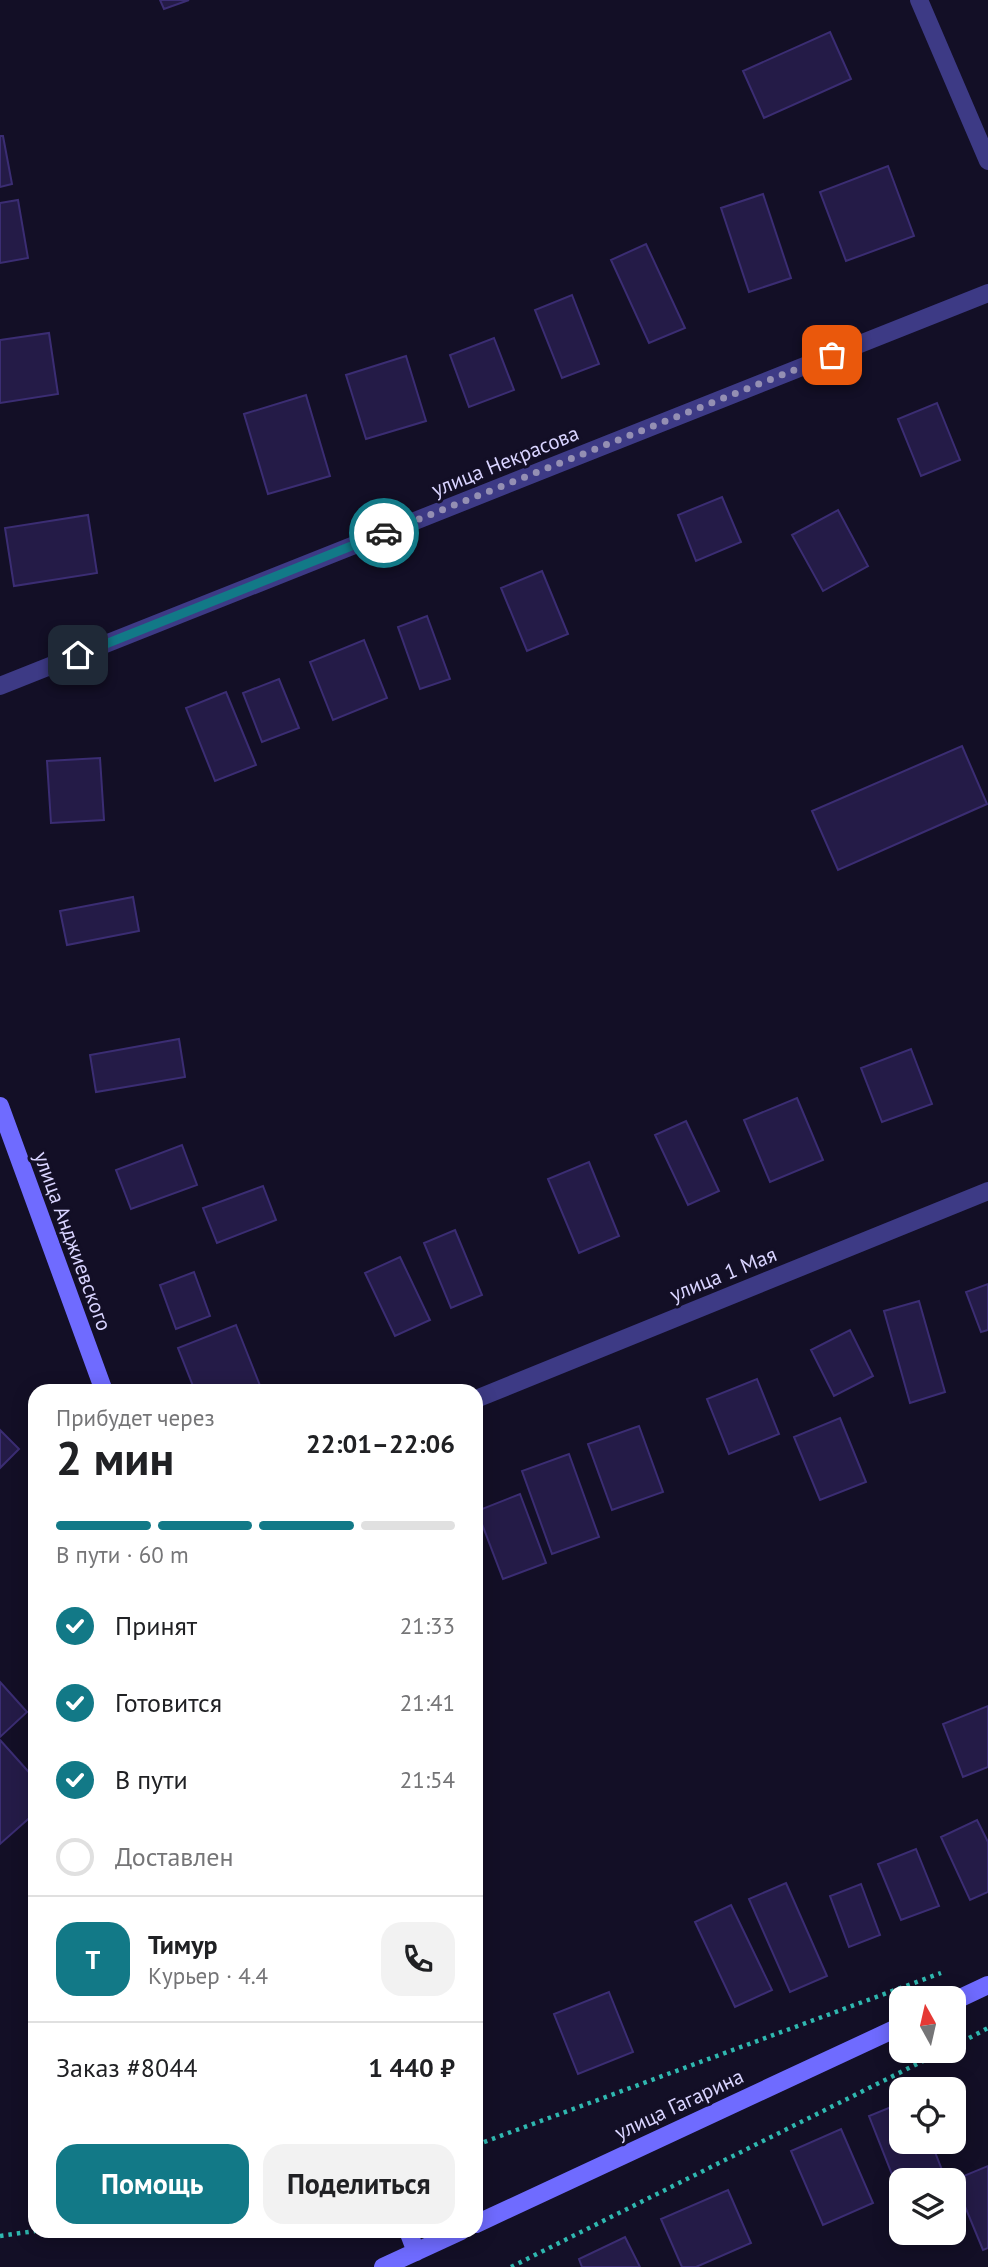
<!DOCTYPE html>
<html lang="ru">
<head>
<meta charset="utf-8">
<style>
	body { margin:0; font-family:"PT Sans",sans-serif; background:#f2f2f2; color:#202124; height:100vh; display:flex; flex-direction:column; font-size:26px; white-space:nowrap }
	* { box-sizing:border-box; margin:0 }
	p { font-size:23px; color:#757577 }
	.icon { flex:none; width:38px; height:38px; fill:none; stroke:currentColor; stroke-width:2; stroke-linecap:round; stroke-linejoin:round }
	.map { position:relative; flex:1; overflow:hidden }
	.sheet { position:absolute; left:28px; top:1384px; width:455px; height:854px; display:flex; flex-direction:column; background:#fff; border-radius:21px; box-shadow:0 4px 18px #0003 }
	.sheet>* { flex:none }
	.needle { width:46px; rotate:352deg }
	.fabs { position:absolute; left:889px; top:1986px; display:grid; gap:14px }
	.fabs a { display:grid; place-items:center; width:77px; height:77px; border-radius:14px; background:#fff; box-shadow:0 4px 18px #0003; font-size:35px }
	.pin { position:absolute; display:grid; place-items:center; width:60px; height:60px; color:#fff; margin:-30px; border-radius:14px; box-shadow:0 4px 10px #0006 }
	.courier { position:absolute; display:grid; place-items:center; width:70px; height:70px; margin:-35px; border:5px solid #127987; border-radius:50%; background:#fff; color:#222; box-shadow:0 2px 9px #0007 }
	.headline em { font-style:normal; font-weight:800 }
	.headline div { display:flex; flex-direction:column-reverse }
	.headline { display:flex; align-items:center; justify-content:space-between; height:119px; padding:0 28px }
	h1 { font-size:46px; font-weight:800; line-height:52px }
	.bar { display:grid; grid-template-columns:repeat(4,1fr); gap:10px 7px; align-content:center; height:84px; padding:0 28px }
	.bar i { height:9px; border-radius:5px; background:#e0e0e0 }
	.bar .selected { background:#127987 }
	.bar p { grid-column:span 4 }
	.line { display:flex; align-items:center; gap:18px; padding:0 28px; border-top:2px solid #e0e0e0 }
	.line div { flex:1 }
	.round { display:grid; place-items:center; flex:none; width:74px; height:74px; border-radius:21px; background:#f2f2f2 }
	ol { padding:0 28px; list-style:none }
	li { display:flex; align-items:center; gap:21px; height:77px }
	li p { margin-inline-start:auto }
	li .icon { padding:7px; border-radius:50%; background:#127987; color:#fff; stroke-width:4 }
	li:last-child { color:#757577 }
	li i { width:38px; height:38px; border:4px solid #e0e0e0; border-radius:50% }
	.primary-button { display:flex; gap:14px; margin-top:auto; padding:14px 28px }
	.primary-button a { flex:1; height:80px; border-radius:21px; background:#127987; color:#fff; font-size:28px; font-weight:800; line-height:80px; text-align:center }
	.primary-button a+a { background:#f2f2f2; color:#202124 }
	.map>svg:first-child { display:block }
</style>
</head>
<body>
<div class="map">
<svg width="988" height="2267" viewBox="0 0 988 2267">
	<rect width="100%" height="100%" fill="#130f26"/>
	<!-- building -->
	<path fill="#241b47" stroke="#3b2d73" stroke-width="2" d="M160 0H189L164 9Z
		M830 32 851 79 764 118 743 71Z
		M0 136H3L12 184 0 187Z
		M888 166 914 236 846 261 820 192Z
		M763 194 791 278 749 292 721 208Z
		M18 200 28 258 0 263V203Z
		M646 244 685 328 649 343 611 260Z
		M572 295 599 364 562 378 535 310Z
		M49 333 58 394 0 403V340Z
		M494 338 514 390 469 407 450 355Z
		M406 356 426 421 366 439 346 375Z
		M306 395 330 476 268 494 244 414Z
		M937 403 960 460 921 476 898 419Z
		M722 497 741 542 696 561 678 515Z
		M838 510 868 566 823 591 792 535Z
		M88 515 97 573 14 586 5 528Z
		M542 571 568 634 527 651 501 588Z
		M427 616 450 679 420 689 398 627Z
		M364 640 387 698 333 720 310 662Z
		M279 679 299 728 262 742 243 693Z
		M226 692 256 765 215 781 186 708Z
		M962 746 987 804 838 870 812 811Z
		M100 758 104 820 51 823 47 761Z
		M133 897 139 931 67 945 60 911Z
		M179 1039 185 1077 96 1092 90 1055Z
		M911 1049 932 1104 882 1122 861 1068Z
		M797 1098 823 1160 770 1182 744 1120Z
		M686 1121 719 1191 688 1205 655 1135Z
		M182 1145 197 1185 131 1209 116 1170Z
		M589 1162 619 1236 579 1253 548 1179Z
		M263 1186 276 1220 217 1243 203 1208Z
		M455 1230 482 1295 451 1308 424 1243Z
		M400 1257 430 1320 395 1336 365 1273Z
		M194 1272 210 1316 176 1329 160 1285Z
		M988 1284V1330L981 1332 966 1292Z
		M919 1301 945 1392 910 1403 884 1311Z
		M236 1325 261 1388 251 1391H195L178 1348Z
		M850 1330 873 1376 834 1396 811 1350Z
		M757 1379 779 1434 729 1454 707 1399Z
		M840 1418 866 1482 820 1500 794 1437Z
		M639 1426 663 1492 612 1510 588 1444Z
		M0 1430 19 1449 0 1468Z
		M569 1454 599 1537 552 1554 522 1471Z
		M520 1494 546 1563 503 1579 477 1511Z
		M0 1682 27 1712 0 1737Z
		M988 1706V1767L963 1777 943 1724Z
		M0 1740 35 1779V1813L0 1844Z
		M977 1820 988 1842V1892L970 1900 941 1837Z
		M916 1849 939 1906 901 1920 878 1864Z
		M786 1883 827 1976 790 1992 749 1899Z
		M861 1884 880 1935 849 1947 830 1896Z
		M731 1905 772 1990 735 2007 695 1922Z
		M609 1992 633 2052 578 2074 554 2014Z
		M901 2103V2142H931L942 2170 914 2180H901V2186L897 2187 869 2116Z
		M841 2129 873 2203 823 2225 791 2151Z
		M988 2166V2248L983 2250 954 2180Z
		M728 2190 751 2243 696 2267H682L661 2219Z
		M625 2237 640 2267H582L579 2259Z"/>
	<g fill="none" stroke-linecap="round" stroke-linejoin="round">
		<!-- path -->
		<path stroke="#2fb8b0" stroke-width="4.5" stroke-dasharray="3.5 5" stroke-linecap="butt" d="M954 2046 988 2028
			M476 2145 941 1973
			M0 2236 35 2231
			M511 2267 943 2051"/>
		<!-- street -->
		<path stroke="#3d3a85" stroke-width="18" d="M919 0 988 161
			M0 686 988 293
			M476 1399 988 1191"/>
		<!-- secondary -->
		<path stroke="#6f6bff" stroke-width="18" d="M0 1106 104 1391
			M954 2001 988 1985
			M476 2224 901 2026
			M408 2231 416 2252
			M383 2267 461 2231"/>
	</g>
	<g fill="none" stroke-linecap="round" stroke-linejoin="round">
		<!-- done -->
		<path stroke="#948fb3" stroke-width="7" stroke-dasharray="0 12.6" d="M384 533 832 355"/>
		<!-- route -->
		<path stroke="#127987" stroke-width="9" d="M78 655 384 533"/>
	</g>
	<g text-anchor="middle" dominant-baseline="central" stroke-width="6" stroke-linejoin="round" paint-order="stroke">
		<!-- street labels -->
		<g font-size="21" fill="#d9d4ff" stroke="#130f26">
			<text transform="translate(505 461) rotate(-22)">улица Некрасова</text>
			<text transform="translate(73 1241) rotate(70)">улица Анджиевского</text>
			<text transform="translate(723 1274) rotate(-22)">улица 1 Мая</text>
			<text transform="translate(679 2104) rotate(-25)">улица Гагарина</text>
		</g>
	</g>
</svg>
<div class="fabs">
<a><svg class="needle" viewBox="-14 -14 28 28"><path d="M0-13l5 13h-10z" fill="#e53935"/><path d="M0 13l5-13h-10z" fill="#757577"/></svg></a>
<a><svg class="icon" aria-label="locate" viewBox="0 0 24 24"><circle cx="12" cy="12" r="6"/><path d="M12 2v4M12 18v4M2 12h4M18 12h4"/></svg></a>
<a><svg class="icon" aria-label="layers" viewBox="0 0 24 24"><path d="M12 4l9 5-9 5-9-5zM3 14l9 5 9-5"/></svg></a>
</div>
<div class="pin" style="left:832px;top:355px;background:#ea580c"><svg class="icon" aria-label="bag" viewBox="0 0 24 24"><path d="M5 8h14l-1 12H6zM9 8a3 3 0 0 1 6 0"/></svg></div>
<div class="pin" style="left:78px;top:655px;background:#1f2937"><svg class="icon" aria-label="home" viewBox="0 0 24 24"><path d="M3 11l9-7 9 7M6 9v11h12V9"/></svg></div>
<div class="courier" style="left:384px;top:533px"><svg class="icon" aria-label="car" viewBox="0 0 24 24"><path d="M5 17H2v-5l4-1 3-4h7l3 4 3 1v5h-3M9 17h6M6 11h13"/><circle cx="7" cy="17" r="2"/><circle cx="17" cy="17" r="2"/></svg></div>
<section class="sheet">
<div class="headline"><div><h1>2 мин</h1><p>Прибудет через</p></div><em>22:01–22:06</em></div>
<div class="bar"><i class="selected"></i><i class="selected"></i><i class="selected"></i><i></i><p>В пути · 60 m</p></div>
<ol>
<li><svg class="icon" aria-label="check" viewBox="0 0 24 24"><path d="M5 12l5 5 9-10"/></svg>Принят<p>21:33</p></li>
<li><svg class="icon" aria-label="check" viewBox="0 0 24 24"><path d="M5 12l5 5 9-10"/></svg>Готовится<p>21:41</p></li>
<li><svg class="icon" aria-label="check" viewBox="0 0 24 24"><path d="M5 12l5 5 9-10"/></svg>В пути<p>21:54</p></li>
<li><i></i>Доставлен</li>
</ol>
<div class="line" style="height:126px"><b class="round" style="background:#127987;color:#fff">Т</b><div><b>Тимур</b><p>Курьер · 4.4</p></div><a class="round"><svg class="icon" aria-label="phone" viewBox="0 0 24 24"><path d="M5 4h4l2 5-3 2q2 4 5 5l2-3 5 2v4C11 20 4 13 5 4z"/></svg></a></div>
<div class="line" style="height:91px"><div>Заказ #8044</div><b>1 440 ₽</b></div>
<div class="primary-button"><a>Помощь</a><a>Поделиться</a></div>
</section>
</div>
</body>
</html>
